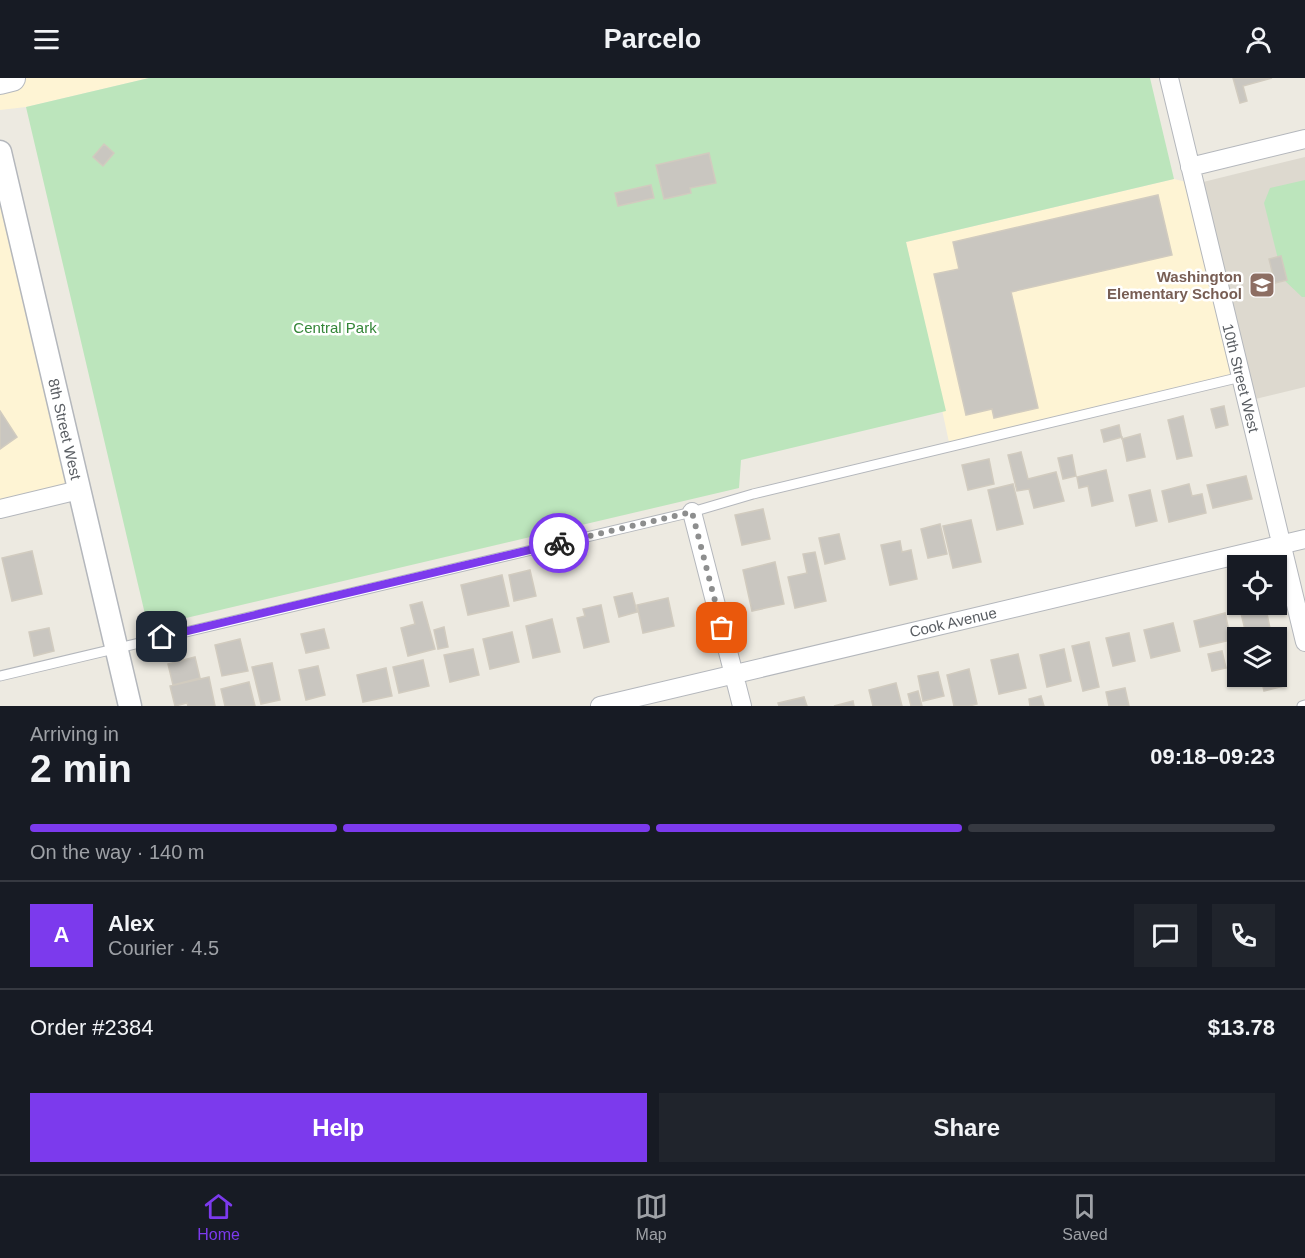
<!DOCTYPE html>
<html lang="en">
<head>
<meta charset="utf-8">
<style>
	body { margin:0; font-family:Arial,sans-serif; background:#20242c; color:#f1f3f6; height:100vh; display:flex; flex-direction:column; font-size:22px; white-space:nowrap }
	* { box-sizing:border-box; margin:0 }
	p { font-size:20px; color:#9ea1a6 }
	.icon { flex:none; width:33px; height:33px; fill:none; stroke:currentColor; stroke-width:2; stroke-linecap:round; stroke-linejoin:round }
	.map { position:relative; height:628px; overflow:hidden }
	.drawer { display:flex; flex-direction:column; background:#171b24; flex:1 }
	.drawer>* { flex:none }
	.tools { position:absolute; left:1227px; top:477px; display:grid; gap:12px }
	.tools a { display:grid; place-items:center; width:60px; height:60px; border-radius:0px; background:#171b24; box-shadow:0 2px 4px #0004; font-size:30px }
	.pin { position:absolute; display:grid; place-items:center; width:51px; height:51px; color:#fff; margin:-26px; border-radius:12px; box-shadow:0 3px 9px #0006 }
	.courier { position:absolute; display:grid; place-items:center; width:60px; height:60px; margin:-30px; border:4px solid #7c3aed; border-radius:50%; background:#fff; color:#222; box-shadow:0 2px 8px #0007 }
	.headline em { font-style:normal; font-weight:800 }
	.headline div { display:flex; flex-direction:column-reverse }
	.headline { display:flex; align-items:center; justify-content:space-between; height:102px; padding:0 30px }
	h1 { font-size:39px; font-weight:800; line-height:45px }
	.bar { display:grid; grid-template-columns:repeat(4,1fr); gap:9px 6px; align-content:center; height:72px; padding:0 30px }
	.bar i { height:8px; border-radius:4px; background:#363941 }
	.bar .on { background:#7c3aed }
	.bar p { grid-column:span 4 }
	.line { display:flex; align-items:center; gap:15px; padding:0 30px; border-top:2px solid #363941 }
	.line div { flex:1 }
	.round { display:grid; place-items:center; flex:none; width:63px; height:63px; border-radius:0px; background:#20242c }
	.button { display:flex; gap:12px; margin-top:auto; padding:12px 30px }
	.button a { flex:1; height:69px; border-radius:0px; background:#7c3aed; color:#fff; font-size:24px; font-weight:800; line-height:69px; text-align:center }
	.button a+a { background:#20242c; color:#f1f3f6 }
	header { display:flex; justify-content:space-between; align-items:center; height:78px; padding:0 30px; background:#171b24; font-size:27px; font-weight:800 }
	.menu { display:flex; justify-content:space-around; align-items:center; height:84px; border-top:2px solid #363941; background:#171b24; font-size:16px; color:#9ea1a6 }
	.menu a { display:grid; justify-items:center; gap:3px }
	.menu .on { color:#7c3aed }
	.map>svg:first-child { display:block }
</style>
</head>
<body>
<header><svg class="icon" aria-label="menu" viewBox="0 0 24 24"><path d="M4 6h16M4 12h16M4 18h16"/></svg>Parcelo<svg class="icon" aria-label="person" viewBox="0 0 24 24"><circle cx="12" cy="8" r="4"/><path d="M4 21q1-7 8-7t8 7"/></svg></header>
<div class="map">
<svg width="1305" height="628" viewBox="0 0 1305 628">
	<rect width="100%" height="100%" fill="#edeae1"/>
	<!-- commercial -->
	<path fill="#fef4d4" d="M0 0H149L26 29 0 32Z
		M0 74 79 412 0 431Z
		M1174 101 1195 106 1241 299 950 369 906 164Z"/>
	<!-- education -->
	<path fill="#ddd9cf" d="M1305 79V309L1247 323 1195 106Z"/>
	<!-- green -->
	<path fill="#bce5bc" d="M149 0H1150L1174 101 906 164 946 333 741 382 739 410 148 549 26 29Z
		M1305 102V219H1302L1283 201 1264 125 1270 110Z"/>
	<!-- building -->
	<path fill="#c9c6c0" stroke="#d1cbbf" stroke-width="1.5" d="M1233 0H1272L1243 8 1247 23 1240 25Z
		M104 66 114 75 103 88 93 79Z
		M709 75 716 105 690 110 691 115 664 121 656 87Z
		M651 107 654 120 618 128 615 115Z
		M1158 117 1172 177 1011 214 1038 330 994 340 992 331 966 337 934 196 959 191 953 164Z
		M1281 178 1287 202 1275 205 1269 181Z
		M1224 328 1228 347 1216 350 1211 331Z
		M0 333 17 359 0 371Z
		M1183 338 1192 378 1177 381 1168 342Z
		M1119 347 1122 361 1140 356 1145 379 1127 383 1122 359 1104 364 1101 352Z
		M1021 374 1028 401 1056 394 1064 423 1034 430 1029 411 1017 413 1008 377Z
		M1072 377 1076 398 1063 401 1058 380Z
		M989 381 994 406 968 412 962 387Z
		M1106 392 1113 423 1092 428 1088 408 1079 410 1077 399Z
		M1246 398 1252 421 1213 430 1207 407Z
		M1013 406 1023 446 997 452 988 412Z
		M1189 406 1192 418 1202 416 1206 435 1169 444 1162 413Z
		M1150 412 1157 443 1136 448 1129 417Z
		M763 431 770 461 742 467 735 437Z
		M971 442 981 484 953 490 943 448Z
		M940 446 947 476 928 480 921 451Z
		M839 456 845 481 825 486 819 460Z
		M900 463 902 474 911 472 917 501 890 507 881 467Z
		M32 473 42 516 12 523 2 480Z
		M815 474 826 523 795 530 788 499 807 495 803 476Z
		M775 484 784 526 752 533 743 492Z
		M530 492 536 518 514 523 509 497Z
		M502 497 509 528 468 537 461 507Z
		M632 515 637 534 619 539 614 519Z
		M668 520 674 548 643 555 637 527Z
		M422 524 435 571 408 578 401 550 415 546 410 527Z
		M1242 526H1265L1272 560H1247L1239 527Z
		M601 527 609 564 584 570 577 540 585 538 583 531Z
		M1225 535 1231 562 1200 569 1194 543Z
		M552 541 560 574 533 580 526 548Z
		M1173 545 1180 573 1151 580 1144 552Z
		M444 549 448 569 438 571 434 552Z
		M49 550 54 573 34 578 29 554Z
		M324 551 329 570 306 575 301 556Z
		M512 554 519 584 490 591 483 561Z
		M1129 555 1135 583 1113 588 1106 560Z
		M240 561 248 593 222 598 215 567Z
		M1089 564 1099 609 1083 613 1072 568Z
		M473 571 479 597 450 604 444 577Z
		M1064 571 1071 603 1047 609 1040 577Z
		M1222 573 1226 590 1212 593 1208 576Z
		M1018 576 1026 610 999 616 991 582Z
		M195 579 200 600 173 607 168 586Z
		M423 582 429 608 399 615 393 589Z
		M272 585 280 622 261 626 252 589Z
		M318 588 325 617 306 622 299 592Z
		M386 590 392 618 363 624 357 597Z
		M969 591 977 626 969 628H954L947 597Z
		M938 594 944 618 923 623 918 598Z
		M1281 596 1284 608 1264 613 1261 600 1276 598V597Z
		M209 599 215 628H188L187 625 175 628 170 608Z
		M249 604 255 628H225L221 611Z
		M896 605 902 628H873L869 612Z
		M1125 610 1129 628H1109L1106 614Z
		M918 613 922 628H911L908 616Z
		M1041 618 1044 628H1030L1029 621Z
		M804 619 807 628H779L778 625Z
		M853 623 854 628H834Z"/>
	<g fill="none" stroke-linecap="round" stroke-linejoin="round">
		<!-- service casing -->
		<g stroke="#b4b7bc" stroke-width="11">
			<path id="service" d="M0 598 692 434 753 416 1241 299
				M1302 628 1305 627"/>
		</g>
		<!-- minor casing -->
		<g stroke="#b4b7bc" stroke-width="20">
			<path id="minor" d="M1169 0 1305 564
				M1190 89 1305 61
				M0 431 79 412
				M692 434 742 628
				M600 628 1305 461"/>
		</g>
		<!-- tertiary casing -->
		<g stroke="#b4b7bc" stroke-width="25">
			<path id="tertiary" d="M0 74 130 628"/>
		</g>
		<!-- secondary casing -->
		<g stroke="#b4b8be" stroke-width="28">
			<path id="secondary" d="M0 3 12 0"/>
		</g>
		<!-- service -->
		<use href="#service" stroke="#fff" stroke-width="9"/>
		<!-- minor -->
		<use href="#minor" stroke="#fff" stroke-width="18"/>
		<!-- tertiary -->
		<use href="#tertiary" stroke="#fff" stroke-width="22"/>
		<!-- secondary -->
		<use href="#secondary" stroke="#fff" stroke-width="26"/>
	</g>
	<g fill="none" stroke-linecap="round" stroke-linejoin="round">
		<!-- done -->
		<path stroke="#8d8e8e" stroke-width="6" stroke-dasharray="0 10.8" d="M559 465 692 434 722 550"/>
		<!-- route -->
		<path stroke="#7c3aed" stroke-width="8" d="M162 559 559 465"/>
	</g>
	<!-- icons -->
	<defs>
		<g id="school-square" transform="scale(1.35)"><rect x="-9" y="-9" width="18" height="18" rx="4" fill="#8d6e63" stroke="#fff"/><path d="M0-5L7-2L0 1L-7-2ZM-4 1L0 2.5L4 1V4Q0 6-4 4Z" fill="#fff"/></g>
	</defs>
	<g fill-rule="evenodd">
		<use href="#school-square" x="1262" y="207"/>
	</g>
	<g text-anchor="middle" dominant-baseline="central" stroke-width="5" stroke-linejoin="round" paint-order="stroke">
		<!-- education labels -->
		<g font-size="15" font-weight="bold" fill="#785e54" stroke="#fff" text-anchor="end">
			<text x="1242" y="198">Washington<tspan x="1242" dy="17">Elementary School</tspan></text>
		</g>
		<!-- park labels -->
		<g font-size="15" fill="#348638" stroke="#fff">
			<text x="335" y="249">Central Park</text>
		</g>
		<!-- street labels -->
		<g font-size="15" fill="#595d62" stroke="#fff">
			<text transform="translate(1241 300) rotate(76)">10th Street West</text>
			<text transform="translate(65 351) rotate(77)">8th Street West</text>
			<text transform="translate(953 544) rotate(-13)">Cook Avenue</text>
		</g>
	</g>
</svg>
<div class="tools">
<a><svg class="icon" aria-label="locate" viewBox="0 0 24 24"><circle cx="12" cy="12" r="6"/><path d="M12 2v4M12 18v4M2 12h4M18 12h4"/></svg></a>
<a><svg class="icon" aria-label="layers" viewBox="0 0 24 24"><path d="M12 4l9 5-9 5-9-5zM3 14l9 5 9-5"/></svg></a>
</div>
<div class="pin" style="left:722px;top:550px;background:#ea580c"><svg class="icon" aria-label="bag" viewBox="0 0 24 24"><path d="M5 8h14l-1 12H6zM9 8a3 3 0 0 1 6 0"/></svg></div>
<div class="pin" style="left:162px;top:559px;background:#1f2937"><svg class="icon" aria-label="home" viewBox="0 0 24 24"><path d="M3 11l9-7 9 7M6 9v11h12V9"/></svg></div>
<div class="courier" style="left:559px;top:465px"><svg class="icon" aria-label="bike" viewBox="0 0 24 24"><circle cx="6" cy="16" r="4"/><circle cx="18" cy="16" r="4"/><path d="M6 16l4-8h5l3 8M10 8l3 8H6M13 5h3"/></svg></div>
</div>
<section class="drawer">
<div class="headline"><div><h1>2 min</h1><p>Arriving in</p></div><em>09:18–09:23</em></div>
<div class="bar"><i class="on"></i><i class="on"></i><i class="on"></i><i></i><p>On the way · 140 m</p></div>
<div class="line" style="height:108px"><b class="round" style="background:#7c3aed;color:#fff">A</b><div><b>Alex</b><p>Courier · 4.5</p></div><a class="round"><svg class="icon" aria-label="chat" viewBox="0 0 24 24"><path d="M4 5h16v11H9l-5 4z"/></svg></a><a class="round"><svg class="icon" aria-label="phone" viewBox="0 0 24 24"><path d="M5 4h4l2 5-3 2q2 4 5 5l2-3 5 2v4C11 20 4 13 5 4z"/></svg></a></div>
<div class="line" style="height:78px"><div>Order #2384</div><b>$13.78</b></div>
<div class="button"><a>Help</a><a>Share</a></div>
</section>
<nav class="menu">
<a class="on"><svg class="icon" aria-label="home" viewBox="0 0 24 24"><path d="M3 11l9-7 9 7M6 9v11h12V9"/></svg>Home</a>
<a><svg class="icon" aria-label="map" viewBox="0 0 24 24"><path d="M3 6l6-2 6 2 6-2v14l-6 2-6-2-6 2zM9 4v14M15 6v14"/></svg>Map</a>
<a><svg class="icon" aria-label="saved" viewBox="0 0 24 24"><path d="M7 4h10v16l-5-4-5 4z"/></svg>Saved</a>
</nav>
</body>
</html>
